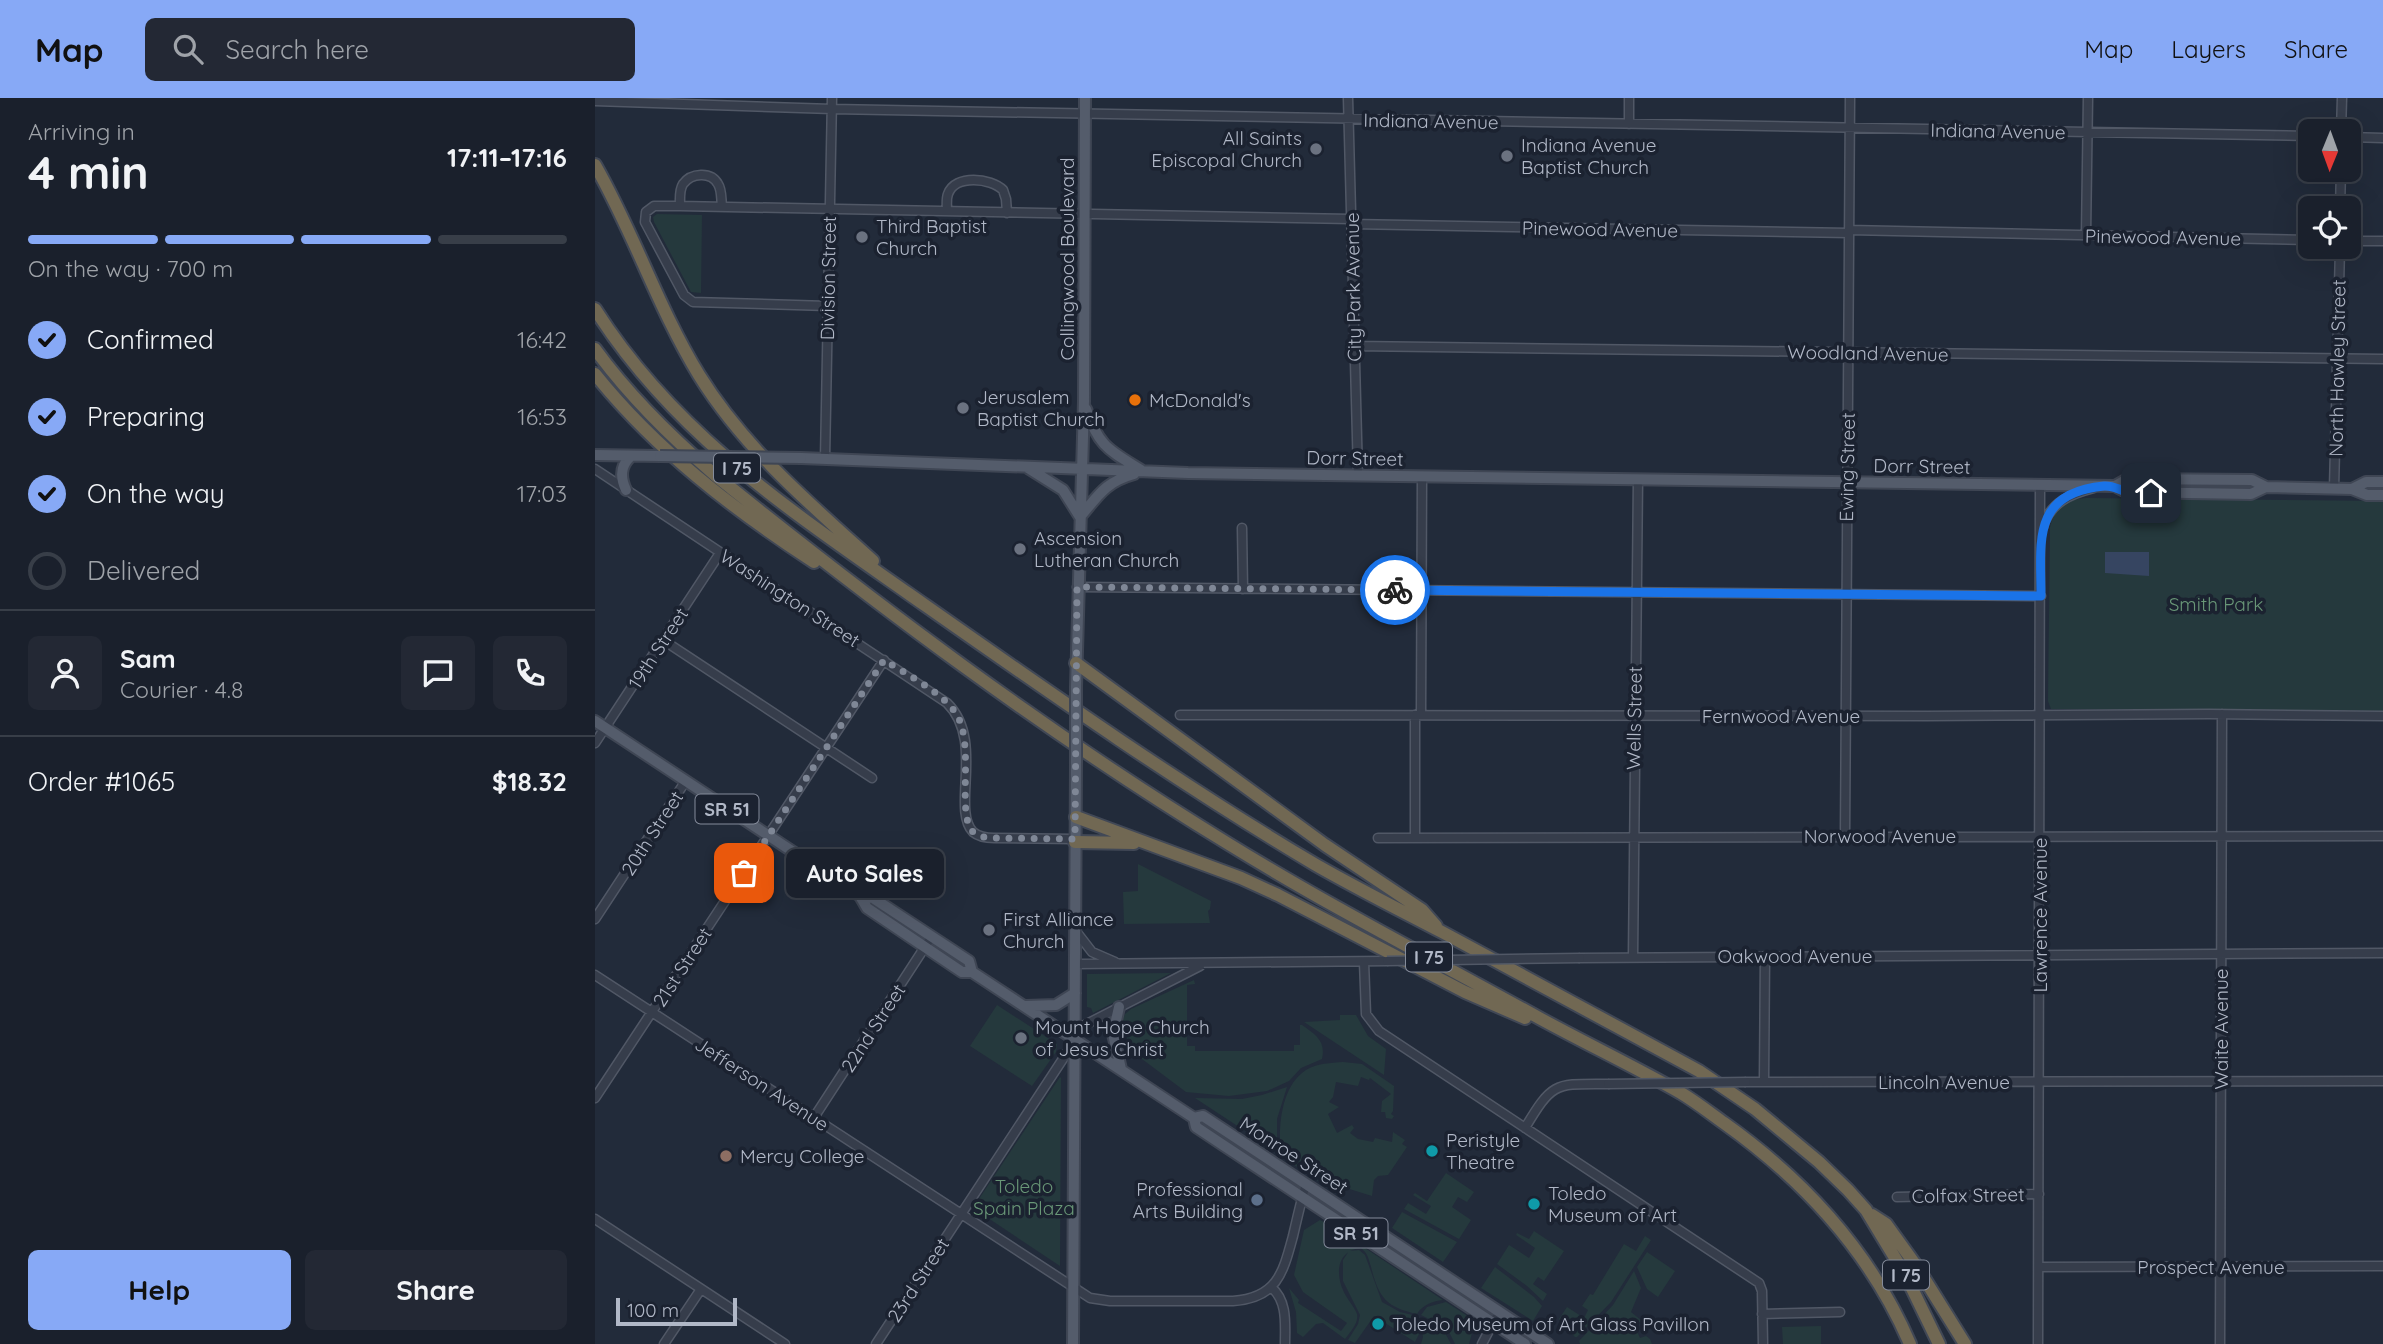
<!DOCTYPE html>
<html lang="en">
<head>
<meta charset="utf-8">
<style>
	body { margin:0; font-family:Quicksand,sans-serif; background:#232834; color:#f1f3f6; height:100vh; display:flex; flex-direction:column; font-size:26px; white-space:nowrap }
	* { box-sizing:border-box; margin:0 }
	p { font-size:23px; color:#9fa3a9 }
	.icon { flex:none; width:38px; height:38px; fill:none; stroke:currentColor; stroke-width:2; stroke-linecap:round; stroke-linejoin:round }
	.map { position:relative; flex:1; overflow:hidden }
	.sheet { display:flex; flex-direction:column; background:#1a202c; width:595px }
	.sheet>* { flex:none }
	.needle { width:46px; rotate:181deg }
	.controls { position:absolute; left:1703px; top:21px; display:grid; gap:14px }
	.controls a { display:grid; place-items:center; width:63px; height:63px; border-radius:10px; background:#1a202c; box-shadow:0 7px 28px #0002,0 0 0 2px #383e48; font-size:35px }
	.scale { position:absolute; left:21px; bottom:18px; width:121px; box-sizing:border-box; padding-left:7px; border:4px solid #b1b8c7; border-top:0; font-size:19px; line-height:24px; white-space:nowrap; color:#b1b8c7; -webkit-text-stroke:5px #1b2230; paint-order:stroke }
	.pin { position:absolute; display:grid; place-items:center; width:60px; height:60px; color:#fff; margin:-30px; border-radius:14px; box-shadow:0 4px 10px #0006 }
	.courier { position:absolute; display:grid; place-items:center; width:70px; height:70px; margin:-35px; border:5px solid #1a73e8; border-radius:50%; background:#fff; color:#222; box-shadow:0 2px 9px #0007 }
	.bubble { position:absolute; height:49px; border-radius:10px; background:#1a202c; box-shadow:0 7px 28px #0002,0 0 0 2px #383e48; font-size:23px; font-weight:800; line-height:49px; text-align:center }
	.summary em { font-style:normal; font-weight:800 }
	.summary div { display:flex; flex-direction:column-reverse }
	.summary { display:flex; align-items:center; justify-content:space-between; height:119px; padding:0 28px }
	h1 { font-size:46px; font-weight:800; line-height:52px }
	.bar { display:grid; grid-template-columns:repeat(4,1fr); gap:10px 7px; align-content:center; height:84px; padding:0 28px }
	.bar i { height:9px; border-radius:5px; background:#383e48 }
	.bar .active { background:#87a9f6 }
	.bar p { grid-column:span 4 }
	.line { display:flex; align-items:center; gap:18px; padding:0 28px; border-top:2px solid #383e48 }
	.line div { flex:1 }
	.round { display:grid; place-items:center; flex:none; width:74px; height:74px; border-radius:10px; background:#232834 }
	ol { padding:0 28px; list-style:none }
	li { display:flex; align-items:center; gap:21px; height:77px }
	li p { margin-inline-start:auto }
	li .icon { padding:7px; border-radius:50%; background:#87a9f6; color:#111; stroke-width:4 }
	li:last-child { color:#9fa3a9 }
	li i { width:38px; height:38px; border:4px solid #383e48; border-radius:50% }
	.button { display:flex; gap:14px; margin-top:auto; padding:14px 28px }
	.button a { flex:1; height:80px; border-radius:10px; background:#87a9f6; color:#111; font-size:28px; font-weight:800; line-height:80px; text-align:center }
	.button a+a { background:#232834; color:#f1f3f6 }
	header { display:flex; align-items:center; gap:42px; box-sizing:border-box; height:98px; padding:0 35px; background:#87a9f6; color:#111 }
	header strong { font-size:33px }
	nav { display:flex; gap:38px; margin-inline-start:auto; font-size:24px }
	.search { width:490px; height:63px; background:#232834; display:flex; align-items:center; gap:18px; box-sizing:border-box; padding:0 24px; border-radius:10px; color:#9fa3a9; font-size:26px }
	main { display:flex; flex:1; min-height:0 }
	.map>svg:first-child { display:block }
</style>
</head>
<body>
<header>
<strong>Map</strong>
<div class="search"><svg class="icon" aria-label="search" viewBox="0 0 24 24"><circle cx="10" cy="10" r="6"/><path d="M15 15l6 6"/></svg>Search here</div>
<nav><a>Map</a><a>Layers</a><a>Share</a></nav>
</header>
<main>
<section class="sheet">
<div class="summary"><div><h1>4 min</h1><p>Arriving in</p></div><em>17:11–17:16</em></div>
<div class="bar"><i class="active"></i><i class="active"></i><i class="active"></i><i></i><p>On the way · 700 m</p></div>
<ol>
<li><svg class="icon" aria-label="check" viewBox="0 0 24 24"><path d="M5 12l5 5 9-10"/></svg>Confirmed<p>16:42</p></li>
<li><svg class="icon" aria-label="check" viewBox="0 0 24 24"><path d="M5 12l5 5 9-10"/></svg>Preparing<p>16:53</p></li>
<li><svg class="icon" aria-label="check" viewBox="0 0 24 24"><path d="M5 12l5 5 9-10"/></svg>On the way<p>17:03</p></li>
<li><i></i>Delivered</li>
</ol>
<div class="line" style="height:126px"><a class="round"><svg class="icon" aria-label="person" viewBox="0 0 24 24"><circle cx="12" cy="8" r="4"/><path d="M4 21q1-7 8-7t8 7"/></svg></a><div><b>Sam</b><p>Courier · 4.8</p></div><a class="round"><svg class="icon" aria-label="chat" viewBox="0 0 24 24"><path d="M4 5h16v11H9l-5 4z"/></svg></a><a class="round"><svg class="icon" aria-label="phone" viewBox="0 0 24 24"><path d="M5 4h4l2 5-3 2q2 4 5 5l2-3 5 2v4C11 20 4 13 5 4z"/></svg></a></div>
<div class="line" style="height:91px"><div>Order #1065</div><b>$18.32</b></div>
<div class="button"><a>Help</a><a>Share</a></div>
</section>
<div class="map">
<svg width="1788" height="1246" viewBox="0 0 1788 1246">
	<rect width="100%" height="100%" fill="#222b3a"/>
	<!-- green -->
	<path fill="#25393d" d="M62 116 107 117 106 195 96 194 59 124 58 119Z
		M1491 400 1788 403V613L1456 611 1453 603 1455 429C1459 410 1473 401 1491 400Z
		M543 766 616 803 615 811 613 813 615 825 529 826 528 794 543 793Z
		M576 875 498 915 496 910 492 909V876Z
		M599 882 600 886 592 887V948H600V953H699V947H705V927H707C721 937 731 943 727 961L706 970 694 983 672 993 634 998 591 994 527 946 523 939 524 930 530 916 536 911Z
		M402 907 462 946 461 954 437 988 375 948Z
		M745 917H761L773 938 791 951 789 977 709 924 745 922Z
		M748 964 767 966 799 988 798 1013 796 1016 799 1018 797 1021 791 1020 790 1014H786L787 1003 796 996 775 980 774 982 766 979 763 988 741 984 738 999 734 1004 744 1009 733 1016 742 1035 757 1027 759 1030 755 1035 763 1041 778 1044 780 1040 797 1044 798 1034 810 1042 807 1046 812 1049 793 1077 783 1078 779 1082 777 1098 748 1089 746 1085 732 1079 726 1085 686 1058C683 1031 685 989 711 972 722 965 736 965 748 964Z
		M465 979 466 980 465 1168 378 1110Z
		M692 989 682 1021V1054L600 1000 647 1001 667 997Z
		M851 1075 879 1094 872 1104 863 1099 857 1109 876 1122 864 1141 809 1111 813 1105 831 1116 836 1108 818 1097 820 1095 832 1103Z
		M807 1114 862 1144 848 1164 797 1130Z
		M725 1122 737 1128 848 1202C838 1203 827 1207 822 1216 791 1209 784 1200 776 1169 773 1159 773 1156 766 1150 743 1152 740 1174 748 1192 751 1200 759 1208 762 1216 764 1225 755 1234 750 1241L728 1225 721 1226 708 1239 702 1235 701 1214 694 1190 704 1202 703 1205 746 1233 752 1225 708 1194 699 1177 709 1132Z
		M939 1133 969 1153 949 1183 943 1179 938 1186 952 1196 948 1203 932 1188 902 1166 914 1147 934 1160 940 1150 921 1137 922 1135 934 1141Z
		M1050 1138 1056 1142 1016 1204 982 1239H980L964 1221 972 1209 989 1220 993 1212 987 1208 995 1196 998 1197 1029 1146 1041 1153Z
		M764 1152 770 1157 787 1204 805 1214 822 1218 821 1227 824 1236 820 1244 779 1218 760 1245 753 1242 763 1226 765 1217 748 1183V1162L754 1153Z
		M1052 1154 1080 1173 1063 1199 1052 1191 1042 1169Z
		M900 1169 939 1199 947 1208 938 1223 886 1190Z
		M1039 1173 1046 1190 1036 1214 1047 1223 1039 1227 1045 1240 1051 1238 1055 1241 1057 1246H985L984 1243 1018 1207Z
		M851 1204 877 1221V1235L874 1246H860L852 1230 826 1217 832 1209Z
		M824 1220 849 1233 856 1246H826L828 1239Z
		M1226 1228V1246H1188L1187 1229Z"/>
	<!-- water -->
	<path fill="#364561" d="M1510 454H1554V478L1510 475Z"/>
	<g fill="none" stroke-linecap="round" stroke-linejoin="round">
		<!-- minor casing -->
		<g stroke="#515866" stroke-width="11">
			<path id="minor" d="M753 0 763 377
				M1034 0V26
				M0 3 237 11 1715 38
				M1746 33 1747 0
				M1754 39 1788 40
				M85 108C85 101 84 92 88 86 96 75 116 73 123 86 127 92 126 101 127 108
				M1745 110 1746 72
				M352 113C352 108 351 101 353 96 360 76 396 80 408 92L411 101 412 115
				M756 126 1254 135
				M1254 132 1715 142
				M1491 137 1493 0
				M1754 143H1788
				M233 208 98 204 89 197 50 124 51 114 59 108H85L756 121
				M759 248 1788 261
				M230 361 237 0
				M0 371 352 605C390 642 356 711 378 734 384 739 392 740 399 740L480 741
				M1739 391 1745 149
				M1448 429C1455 404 1476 396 1499 390
				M647 430 648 491
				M482 489 1446 498
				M68 542 277 680
				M585 617 1332 618 1614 616 1788 618
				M826 617 827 378
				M0 645 125 455
				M1250 739 1255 0
				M783 740 1788 738
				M820 740V617
				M0 821 90 684
				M480 832 497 854 520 864
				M1038 859 1043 381
				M985 860 1788 855
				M769 864 771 916 784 933 1164 1185 1167 1193 1168 1246
				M480 866 792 863
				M0 877 495 1200 515 1203H638C682 1200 688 1175 698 1138 702 1121 706 1103 711 1086
				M480 932 605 868
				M1151 984 1788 983
				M1169 984 1170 858
				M0 1000 289 562
				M218 1021 337 838
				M930 1030C958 983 960 986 1013 986
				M1302 1099 1444 1096
				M0 1121 190 1246
				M1444 1169 1788 1168
				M676 1189C693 1203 690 1227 690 1246
				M1167 1216 1245 1214
				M69 1246 106 1191
				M281 1246 479 944
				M887 1246 900 1221
				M1443 1246 1445 388
				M1625 1246 1627 616"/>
		</g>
		<!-- major casing -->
		<g stroke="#3f4654" stroke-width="14">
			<path id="major" d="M491 311C504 349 514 352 546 372
				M0 357 65 358
				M206 360 593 375 1520 388 1531 394 1656 396 1671 389 1757 391 1772 397H1788
				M433 370 468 392 485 419C503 398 510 384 539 376
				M1520 388 1532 381 1657 382 1671 389
				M1757 391 1771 384H1788
				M31 392C25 379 25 368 36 358
				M481 589 489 303 490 0
				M0 623 265 798 278 800 374 863 377 874
				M265 798 272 810 358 868 367 874H377L599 1020 608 1018 953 1246
				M431 908 461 907 480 895
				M524 909 518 936 526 971
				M599 1020 601 1029 628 1047 930 1246
				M478 1246 481 665"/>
		</g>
		<!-- highway casing -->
		<g stroke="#414856" stroke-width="16">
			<path id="highway" d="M0 67C39 135 63 210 104 277 149 350 215 406 278 463
				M0 211C79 336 196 413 314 496 448 590 581 684 721 767 763 791 805 812 847 834 933 880 1018 927 1104 973L1160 1011 1224 1064 1253 1092 1271 1112 1311 1178 1344 1246
				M0 251C34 298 76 339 120 377 284 509 452 635 632 745 734 808 841 863 946 921 992 946 1040 969 1086 995 1101 1004 1115 1015 1129 1025 1209 1082 1276 1155 1315 1246
				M0 276C61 352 138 411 219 464
				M481 565 730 747 827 812 841 828
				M481 719 646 780 683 797 870 894 930 920
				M480 744 539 745
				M1277 1117 1291 1126 1322 1169 1370 1246"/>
		</g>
		<!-- minor -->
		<use href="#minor" stroke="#363d4b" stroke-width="8"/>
		<!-- major -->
		<use href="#major" stroke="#545c6b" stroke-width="10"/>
		<!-- highway -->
		<use href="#highway" stroke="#716853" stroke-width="12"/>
		<!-- minor-bridge casing -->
		<g stroke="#515866" stroke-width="11" stroke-linecap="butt">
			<path id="minor-bridge" d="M792 863 985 860
				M1013 986 1151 984"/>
		</g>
		<!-- major-bridge casing -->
		<g stroke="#3f4654" stroke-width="14" stroke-linecap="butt">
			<path id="major-bridge" d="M65 358 206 360
				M481 665V589"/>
		</g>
		<!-- minor-bridge -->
		<use href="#minor-bridge" stroke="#363d4b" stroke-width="8"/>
		<!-- major-bridge -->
		<use href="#major-bridge" stroke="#545c6b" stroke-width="10"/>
	</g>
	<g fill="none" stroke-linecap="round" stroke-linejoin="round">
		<!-- done -->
		<path stroke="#7f8796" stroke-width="7" stroke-dasharray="0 12.6" d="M149 775 289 562C311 576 349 595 362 617 380 648 361 716 378 734 384 739 392 740 399 740L480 741 482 489 800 492"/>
		<!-- route -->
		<path stroke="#1a73e8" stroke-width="9" d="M800 492 1446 498C1446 444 1436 395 1509 388 1519 387 1525 393 1534 394 1541 395 1549 395 1556 395"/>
	</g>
	<!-- markers -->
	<g fill="#6b7280" stroke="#1b2230" stroke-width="2.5">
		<circle cx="721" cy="51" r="7"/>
		<circle cx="912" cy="58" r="7"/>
		<circle cx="267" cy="139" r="7"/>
		<circle cx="368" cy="310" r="7"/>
		<circle cx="425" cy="451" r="7"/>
		<circle cx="394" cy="832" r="7"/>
		<circle cx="426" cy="940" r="7"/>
	</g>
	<circle fill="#e8710a" stroke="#1b2230" stroke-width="2.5" cx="540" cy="302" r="7"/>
	<g fill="#0f9aa8" stroke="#1b2230" stroke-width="2.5">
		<circle cx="837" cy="1053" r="7"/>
		<circle cx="939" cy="1106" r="7"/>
		<circle cx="783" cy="1226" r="7"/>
	</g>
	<circle fill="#8d6e63" stroke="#1b2230" stroke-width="2.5" cx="131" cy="1058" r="7"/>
	<circle fill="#5c6f8a" stroke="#1b2230" stroke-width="2.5" cx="662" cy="1102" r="7"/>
	<g text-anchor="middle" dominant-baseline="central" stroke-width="7" stroke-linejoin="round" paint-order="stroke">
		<!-- shield labels -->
		<g fill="#1b2230" stroke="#848b9a" stroke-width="2">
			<rect x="119" y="355.5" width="46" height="29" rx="5"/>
			<rect x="100.5" y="696.5" width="63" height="29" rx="5"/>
			<rect x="811" y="844.5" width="46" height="29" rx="5"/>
			<rect x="729.5" y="1120.5" width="63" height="29" rx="5"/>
			<rect x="1288" y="1162.5" width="46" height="29" rx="5"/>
		</g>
		<g font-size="18" font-weight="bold" fill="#b1b8c7">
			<text x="142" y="370">I 75</text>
			<text x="132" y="711">SR 51</text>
			<text x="834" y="859">I 75</text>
			<text x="761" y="1135">SR 51</text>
			<text x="1311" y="1177">I 75</text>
		</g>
		<!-- street labels -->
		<g font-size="19" fill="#b1b8c7" stroke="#1b2230">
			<text transform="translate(836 23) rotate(1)">Indiana Avenue</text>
			<text transform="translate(1403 33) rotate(1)">Indiana Avenue</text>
			<text transform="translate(1005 131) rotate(1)">Pinewood Avenue</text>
			<text transform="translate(1568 139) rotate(1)">Pinewood Avenue</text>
			<text transform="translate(472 161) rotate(-90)">Collingwood Boulevard</text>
			<text transform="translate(233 180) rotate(-89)">Division Street</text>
			<text transform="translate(758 189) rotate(-91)">City Park Avenue</text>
			<text transform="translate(1273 255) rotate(1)">Woodland Avenue</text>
			<text transform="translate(1742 270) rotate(-89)">North Hawley Street</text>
			<text transform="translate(760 360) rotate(1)">Dorr Street</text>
			<text transform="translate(1327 368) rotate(1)">Dorr Street</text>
			<text transform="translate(1252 369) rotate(-89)">Ewing Street</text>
			<text transform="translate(195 500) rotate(33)">Washington Street</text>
			<text transform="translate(63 550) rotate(-57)">19th Street</text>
			<text x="1186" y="618">Fernwood Avenue</text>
			<text transform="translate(1039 620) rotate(-89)">Wells Street</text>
			<text transform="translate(57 735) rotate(-57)">20th Street</text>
			<text x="1285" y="738">Norwood Avenue</text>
			<text transform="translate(1445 817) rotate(-90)">Lawrence Avenue</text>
			<text x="1200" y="858">Oakwood Avenue</text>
			<text transform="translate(87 869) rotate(-57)">21st Street</text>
			<text transform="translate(278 930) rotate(-57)">22nd Street</text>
			<text transform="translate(1626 931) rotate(-90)">Waite Avenue</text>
			<text x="1349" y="984">Lincoln Avenue</text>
			<text transform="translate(167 986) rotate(33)">Jefferson Avenue</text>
			<text transform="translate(699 1057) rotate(33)">Monroe Street</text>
			<text transform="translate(1373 1097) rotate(-1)">Colfax Street</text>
			<text x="1616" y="1169">Prospect Avenue</text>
			<text transform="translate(323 1182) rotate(-57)">23rd Street</text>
		</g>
		<!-- poi labels -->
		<g font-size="19" fill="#b1b8c7" stroke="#1b2230" text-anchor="start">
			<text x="707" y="40" text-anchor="end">All Saints<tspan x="707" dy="22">Episcopal Church</tspan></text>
			<text x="926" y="47">Indiana Avenue<tspan x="926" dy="22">Baptist Church</tspan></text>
			<text x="281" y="128">Third Baptist<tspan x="281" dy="22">Church</tspan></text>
			<text x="382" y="299">Jerusalem<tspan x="382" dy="22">Baptist Church</tspan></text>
			<text x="554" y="302">McDonald's</text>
			<text x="439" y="440">Ascension<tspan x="439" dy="22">Lutheran Church</tspan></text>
			<text x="408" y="821">First Alliance<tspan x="408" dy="22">Church</tspan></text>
			<text x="440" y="929">Mount Hope Church<tspan x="440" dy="22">of Jesus Christ</tspan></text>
			<text x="851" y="1042">Peristyle<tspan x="851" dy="22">Theatre</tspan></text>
			<text x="145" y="1058">Mercy College</text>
			<text x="648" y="1091" text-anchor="end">Professional<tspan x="648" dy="22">Arts Building</tspan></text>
			<text x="953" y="1095">Toledo<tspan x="953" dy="22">Museum of Art</tspan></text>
			<text x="797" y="1226">Toledo Museum of Art Glass Pavillon</text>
		</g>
		<!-- park labels -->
		<g font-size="19" fill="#699777" stroke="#1b2230">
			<text x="1621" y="506">Smith Park</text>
			<text x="429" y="1088">Toledo<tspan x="429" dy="22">Spain Plaza</tspan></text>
		</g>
	</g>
</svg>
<div class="controls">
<a><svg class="needle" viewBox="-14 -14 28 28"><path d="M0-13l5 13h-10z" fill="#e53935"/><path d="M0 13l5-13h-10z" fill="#9fa3a9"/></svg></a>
<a><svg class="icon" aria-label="locate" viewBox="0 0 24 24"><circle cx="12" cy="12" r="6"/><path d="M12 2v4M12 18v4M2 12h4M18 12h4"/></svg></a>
</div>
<div class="scale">100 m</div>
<div class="pin" style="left:149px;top:775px;background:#ea580c"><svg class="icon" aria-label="bag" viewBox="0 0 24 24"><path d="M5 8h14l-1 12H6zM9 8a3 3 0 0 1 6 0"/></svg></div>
<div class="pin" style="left:1556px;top:395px;background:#1f2937"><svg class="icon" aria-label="home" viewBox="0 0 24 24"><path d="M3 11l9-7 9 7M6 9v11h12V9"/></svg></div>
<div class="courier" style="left:800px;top:492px"><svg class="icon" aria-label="bike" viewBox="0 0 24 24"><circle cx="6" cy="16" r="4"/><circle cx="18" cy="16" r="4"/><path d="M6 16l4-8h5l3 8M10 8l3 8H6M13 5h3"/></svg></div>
<div class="bubble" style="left:191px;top:751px;width:158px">Auto Sales</div>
</div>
</main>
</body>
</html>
